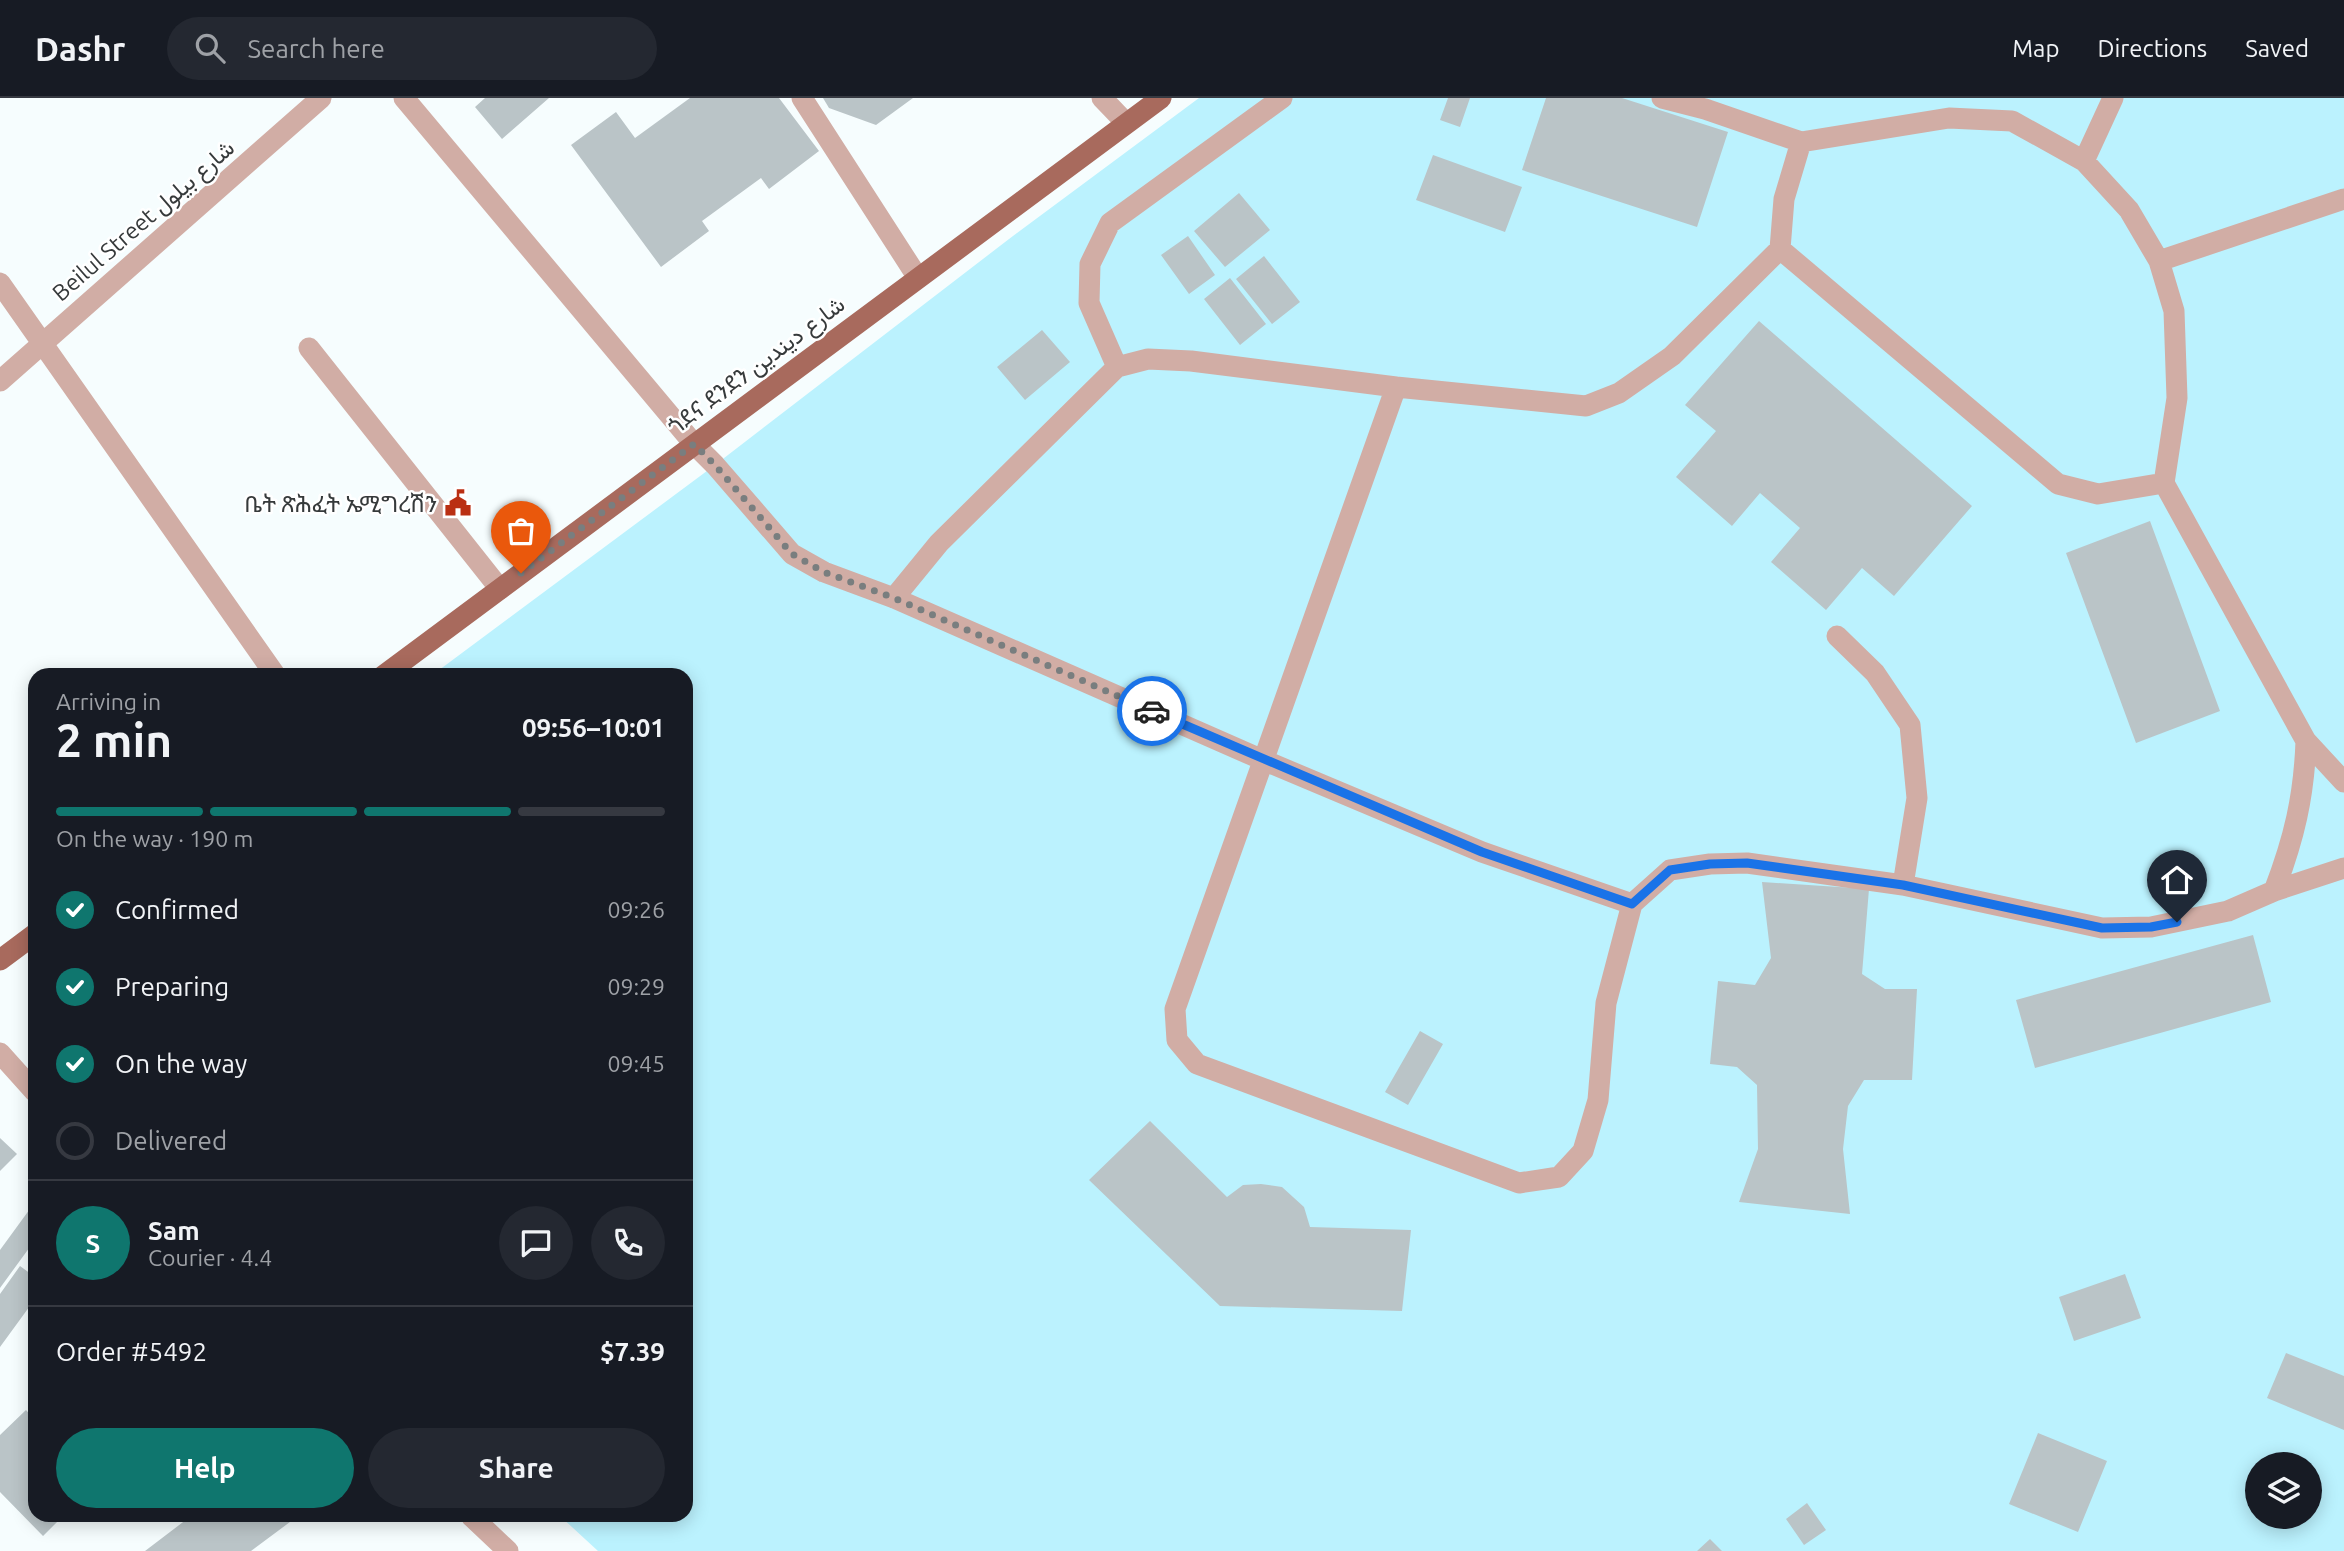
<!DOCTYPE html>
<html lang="en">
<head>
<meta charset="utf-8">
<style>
	body { margin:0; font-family:Ubuntu,Vazirmatn,"Noto Sans Ethiopic",sans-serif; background:#242831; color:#f1f3f6; height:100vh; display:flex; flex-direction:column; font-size:26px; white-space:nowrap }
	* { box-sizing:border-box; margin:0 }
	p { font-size:23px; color:#9ea1a6 }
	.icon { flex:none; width:38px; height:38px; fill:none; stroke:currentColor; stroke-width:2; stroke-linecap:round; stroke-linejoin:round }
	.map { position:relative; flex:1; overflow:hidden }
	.details { position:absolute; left:28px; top:570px; width:665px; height:854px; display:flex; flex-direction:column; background:#171b24; border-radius:21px; box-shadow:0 4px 18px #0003 }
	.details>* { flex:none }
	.buttons { position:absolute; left:2245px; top:1354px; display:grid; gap:14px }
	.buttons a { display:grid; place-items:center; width:77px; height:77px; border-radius:50%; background:#171b24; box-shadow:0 4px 18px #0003; font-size:35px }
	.pin { position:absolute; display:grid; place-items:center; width:60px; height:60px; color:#fff; margin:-72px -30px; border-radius:50% 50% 50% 0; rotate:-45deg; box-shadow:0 0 7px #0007 }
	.pin .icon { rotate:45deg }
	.courier { position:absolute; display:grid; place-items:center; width:70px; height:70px; margin:-35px; border:5px solid #1a73e8; border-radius:50%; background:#fff; color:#222; box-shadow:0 2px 9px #0007 }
	.overview em { font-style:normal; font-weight:600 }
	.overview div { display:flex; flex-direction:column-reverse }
	.overview { display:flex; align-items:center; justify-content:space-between; height:119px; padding:0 28px }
	h1 { font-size:46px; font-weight:600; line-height:52px }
	.bar { display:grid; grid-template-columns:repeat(4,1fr); gap:10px 7px; align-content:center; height:84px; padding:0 28px }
	.bar i { height:9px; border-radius:5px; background:#363941 }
	.bar .selected { background:#0f766e }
	.bar p { grid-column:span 4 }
	.line { display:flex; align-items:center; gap:18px; padding:0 28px; border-top:2px solid #363941 }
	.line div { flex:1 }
	.round { display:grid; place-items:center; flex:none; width:74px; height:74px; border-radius:37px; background:#242831 }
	ol { padding:0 28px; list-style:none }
	li { display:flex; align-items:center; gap:21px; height:77px }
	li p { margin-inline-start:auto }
	li .icon { padding:7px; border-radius:50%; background:#0f766e; color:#fff; stroke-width:4 }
	li:last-child { color:#9ea1a6 }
	li i { width:38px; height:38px; border:4px solid #363941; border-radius:50% }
	.action { display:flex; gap:14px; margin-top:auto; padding:14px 28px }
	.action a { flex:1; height:80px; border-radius:42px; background:#0f766e; color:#fff; font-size:28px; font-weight:600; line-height:80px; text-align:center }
	.action a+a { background:#242831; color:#f1f3f6 }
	header { display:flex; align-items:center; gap:42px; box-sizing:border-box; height:98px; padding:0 35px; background:#171b24; border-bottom:2px solid #363941 }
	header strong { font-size:33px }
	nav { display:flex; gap:38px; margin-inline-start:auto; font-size:24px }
	.search { width:490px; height:63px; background:#242831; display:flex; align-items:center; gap:18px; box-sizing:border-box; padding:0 24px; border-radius:38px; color:#9ea1a6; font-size:26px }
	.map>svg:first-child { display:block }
</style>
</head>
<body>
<header>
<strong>Dashr</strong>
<div class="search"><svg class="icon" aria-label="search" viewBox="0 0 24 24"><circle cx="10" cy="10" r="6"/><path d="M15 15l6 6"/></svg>Search here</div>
<nav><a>Map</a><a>Directions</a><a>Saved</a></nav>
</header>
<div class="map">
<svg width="2344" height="1453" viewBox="0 0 2344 1453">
	<rect width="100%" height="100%" fill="#f6fdfe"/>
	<!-- green -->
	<path fill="#bbf2fe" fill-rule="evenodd" d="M1199 0H2344V1453H598L560 1418H686V578H431L715 367 1009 141ZM2258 1367H2310V1419H2258Z"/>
	<!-- building -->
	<path fill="#bac4c7" d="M485 0H549L502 41 475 9Z
		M690 0H779L819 53 769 91 761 80 702 123 709 133 661 169 571 47 616 14 635 40Z
		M823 0H913L876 27 829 10Z
		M1448 0H1470L1460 29 1440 22Z
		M1546 0H1622L1728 34 1697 129 1522 72Z
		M1433 57 1522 89 1505 134 1416 102Z
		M1239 95 1270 132 1225 169 1194 133Z
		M1188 138 1215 177 1189 196 1161 157Z
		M1264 158 1300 204 1272 226 1236 181Z
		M1230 180 1266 226 1240 247 1204 201Z
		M1759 223 1972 408 1894 498 1862 470 1826 512 1771 464 1800 430 1760 395 1732 428 1676 379 1716 333 1685 307Z
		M1042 232 1070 264 1025 302 997 269Z
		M2150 423 2220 613 2136 645 2066 455Z
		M1762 784 1869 791 1862 876 1885 891H1917L1912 982H1864L1848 1008 1843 1051 1850 1116 1739 1104 1758 1051 1757 987 1737 969 1710 966 1718 883 1755 887 1771 860Z
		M2253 837 2271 904 2035 970 2016 902Z
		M1420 933 1443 946 1408 1007 1385 994Z
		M1150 1023 1227 1099 1243 1087 1261 1086 1282 1089 1304 1109 1310 1129 1411 1132 1402 1213 1220 1208 1089 1082Z
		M0 1040 17 1056 0 1073Z
		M35 1104V1142L0 1190V1152Z
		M20 1168 35 1179V1201L0 1249V1196Z
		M2125 1176 2141 1220 2074 1243 2059 1199Z
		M2286 1255 2344 1278V1332L2267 1300Z
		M26 1312 35 1322V1418H63L43 1438 0 1394V1337Z
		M2038 1335 2107 1363 2078 1434 2009 1406Z
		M1807 1405 1826 1432 1804 1447 1786 1421Z
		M191 1418H298L251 1453H145Z
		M1710 1441 1722 1453H1697Z"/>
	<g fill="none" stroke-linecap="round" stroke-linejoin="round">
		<!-- minor -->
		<path stroke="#d1ada5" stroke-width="21" d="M404 0 694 346 715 367 792 456 824 474 894 500 1263 662 1482 754 1632 806
			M802 0 918 180
			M1102 0 1126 25
			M1662 0 1705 11 1801 44
			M1949 20 2012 23 2084 63 2129 112 2159 163 2174 213 2177 300 2164 385 2098 396 2058 386 1780 151 1784 101 1801 44Z
			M2084 63 2113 0
			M1780 151 1672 258 1619 295 1586 308 1396 289 1175 911 1177 942 1197 966 1519 1085 1559 1079 1583 1053 1598 1002 1606 905 1632 806 1670 772 1710 766 1747 765 1903 787 2102 830 2151 829 2228 813 2274 793C2294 741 2304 699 2306 643L2164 385
			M2159 163 2344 101
			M0 185 276 578
			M309 250 500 491
			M1117 269 1089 205 1090 166 1110 125 1282 0
			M0 283 321 0
			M894 500 939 445 1117 269 1148 261 1191 263 1396 289
			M1837 538 1875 575 1910 627 1917 700 1903 787
			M2306 643 2344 684
			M2274 793 2344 770
			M0 955 35 994
			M471 1418 508 1453"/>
		<!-- major -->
		<path stroke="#a86a5d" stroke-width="21" d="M383 578 1161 0
			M0 862 35 836"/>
	</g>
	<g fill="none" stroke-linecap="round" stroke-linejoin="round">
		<!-- done -->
		<path stroke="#797e7f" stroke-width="7" stroke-dasharray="0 12.6" d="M521 475 694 346 715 367 792 456 824 474 894 500 1152 613"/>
		<!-- route -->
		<path stroke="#1a73e8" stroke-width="9" d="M1152 613 1482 754 1632 806 1670 772 1710 766 1747 765 1903 787 2102 830 2151 829 2177 824"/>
	</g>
	<!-- icons -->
	<defs>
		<g id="civic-bare" transform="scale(2.1)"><path d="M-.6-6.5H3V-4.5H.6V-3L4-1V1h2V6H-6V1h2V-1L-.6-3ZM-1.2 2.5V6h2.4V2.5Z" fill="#ba2f13" stroke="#fff" stroke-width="2.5" paint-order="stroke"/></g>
	</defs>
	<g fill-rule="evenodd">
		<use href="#civic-bare" x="458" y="405"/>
	</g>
	<g text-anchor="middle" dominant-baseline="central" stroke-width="5" stroke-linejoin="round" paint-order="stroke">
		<!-- street labels -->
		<g font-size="23" fill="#363a3b" stroke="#fff">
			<text transform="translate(143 122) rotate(-41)">Beilul Street شارع بيلول</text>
			<text transform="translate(756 267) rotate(-37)">ጎደና ደንደን شارع ديندين</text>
		</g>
		<!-- poi labels -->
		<g font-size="23" fill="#363a3b" stroke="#fff" text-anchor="end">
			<text x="437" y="405">ቤት ጽሕፈት ኤሚግረሽን</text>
		</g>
	</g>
</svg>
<div class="buttons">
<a><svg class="icon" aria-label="layers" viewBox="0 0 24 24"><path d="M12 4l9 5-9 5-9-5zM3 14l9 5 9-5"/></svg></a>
</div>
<div class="pin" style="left:521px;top:475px;background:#ea580c"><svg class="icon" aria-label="bag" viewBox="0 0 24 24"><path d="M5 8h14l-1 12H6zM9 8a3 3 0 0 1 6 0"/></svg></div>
<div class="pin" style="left:2177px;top:824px;background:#1f2937"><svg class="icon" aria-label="home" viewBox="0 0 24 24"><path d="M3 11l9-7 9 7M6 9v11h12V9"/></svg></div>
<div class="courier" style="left:1152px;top:613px"><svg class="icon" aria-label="car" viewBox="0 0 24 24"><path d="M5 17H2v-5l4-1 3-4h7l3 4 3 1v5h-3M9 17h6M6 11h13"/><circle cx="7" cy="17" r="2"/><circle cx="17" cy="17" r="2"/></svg></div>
<section class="details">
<div class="overview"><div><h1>2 min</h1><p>Arriving in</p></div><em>09:56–10:01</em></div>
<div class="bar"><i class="selected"></i><i class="selected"></i><i class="selected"></i><i></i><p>On the way · 190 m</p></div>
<ol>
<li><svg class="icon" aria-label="check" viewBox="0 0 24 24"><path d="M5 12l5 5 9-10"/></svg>Confirmed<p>09:26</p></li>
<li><svg class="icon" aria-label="check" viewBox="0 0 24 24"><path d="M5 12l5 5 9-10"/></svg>Preparing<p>09:29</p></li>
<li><svg class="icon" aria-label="check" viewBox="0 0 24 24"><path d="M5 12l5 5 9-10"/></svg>On the way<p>09:45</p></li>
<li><i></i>Delivered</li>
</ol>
<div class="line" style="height:126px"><b class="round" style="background:#0f766e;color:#fff">S</b><div><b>Sam</b><p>Courier · 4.4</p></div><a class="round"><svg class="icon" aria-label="chat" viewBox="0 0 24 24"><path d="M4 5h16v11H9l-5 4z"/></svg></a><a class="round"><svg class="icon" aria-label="phone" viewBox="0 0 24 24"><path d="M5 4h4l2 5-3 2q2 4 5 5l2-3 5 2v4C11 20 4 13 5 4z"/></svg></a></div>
<div class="line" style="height:91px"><div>Order #5492</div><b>$7.39</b></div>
<div class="action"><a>Help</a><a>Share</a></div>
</section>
</div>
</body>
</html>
